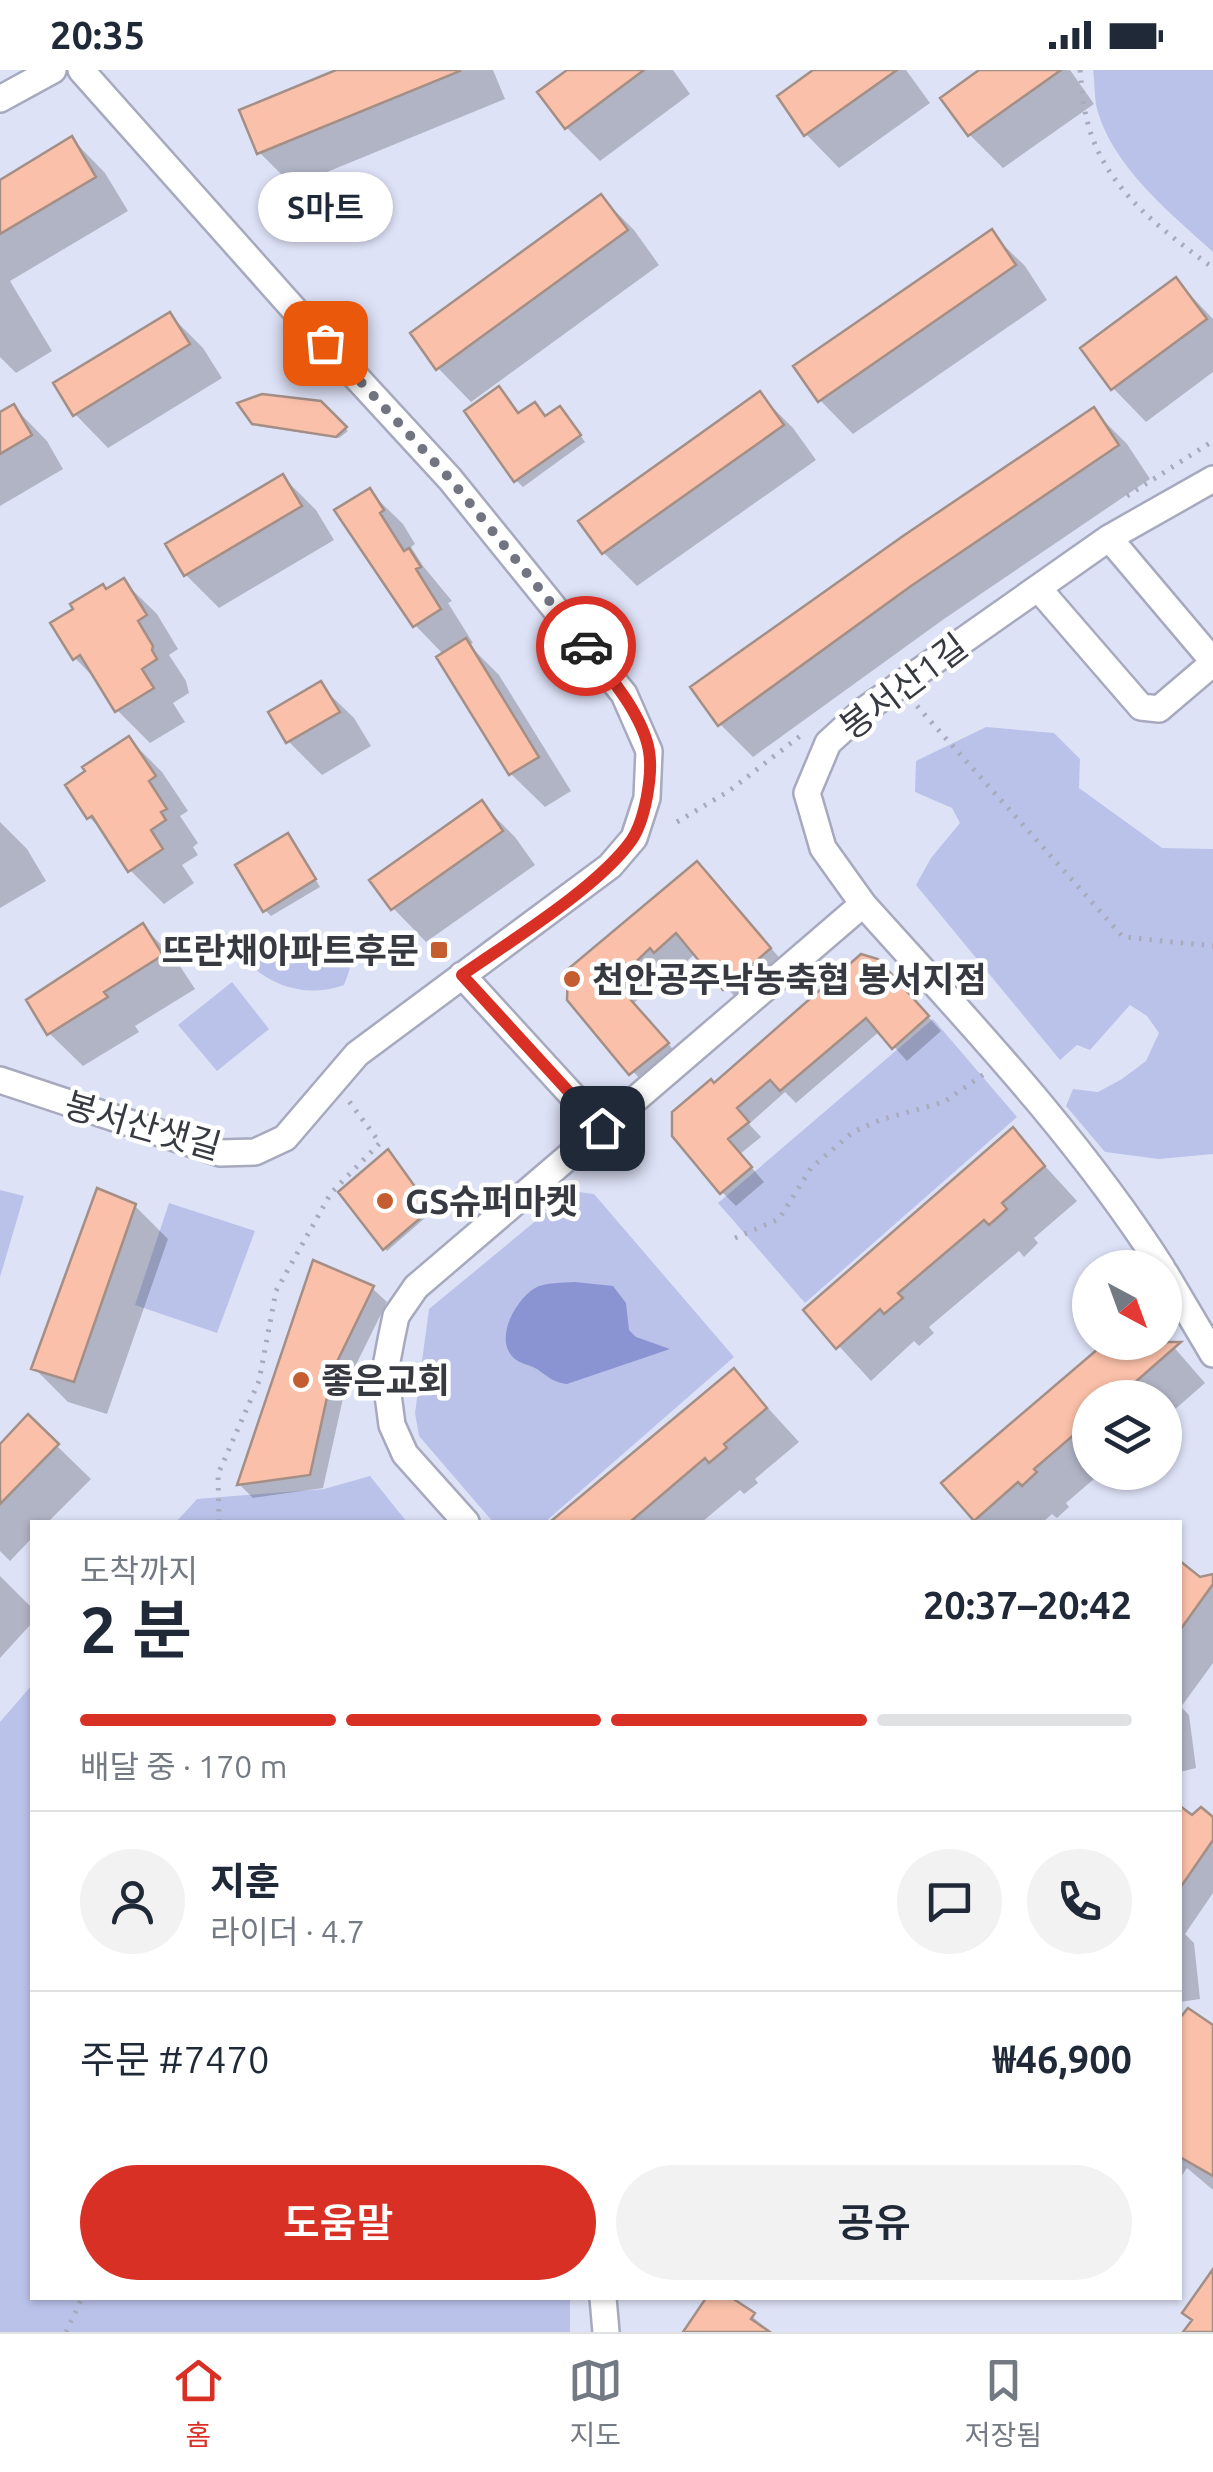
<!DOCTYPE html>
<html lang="ko">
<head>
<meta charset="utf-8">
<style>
	body { margin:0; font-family:Ubuntu,"Noto Sans KR",sans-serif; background:#f2f2f3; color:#1f2937; height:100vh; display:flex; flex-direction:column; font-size:38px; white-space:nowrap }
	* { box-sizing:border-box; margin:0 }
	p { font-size:32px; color:#747a83 }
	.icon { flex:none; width:55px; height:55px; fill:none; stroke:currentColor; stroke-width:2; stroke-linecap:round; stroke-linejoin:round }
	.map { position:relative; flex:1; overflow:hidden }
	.sheet { position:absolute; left:30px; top:1450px; width:1152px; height:780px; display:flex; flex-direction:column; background:#fff; border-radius:0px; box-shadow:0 2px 8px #0004 }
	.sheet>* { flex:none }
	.needle { width:65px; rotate:139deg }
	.controls { position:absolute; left:1072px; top:1180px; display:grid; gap:20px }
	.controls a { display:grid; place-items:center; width:110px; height:110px; border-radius:50%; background:#fff; box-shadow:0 2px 8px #0004; font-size:50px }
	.pin { position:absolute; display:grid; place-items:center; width:85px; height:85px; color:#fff; margin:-42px; border-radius:20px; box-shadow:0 5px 15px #0006 }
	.courier { position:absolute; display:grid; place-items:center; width:100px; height:100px; margin:-50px; border:8px solid #d93025; border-radius:50%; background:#fff; color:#222; box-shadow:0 2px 12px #0007 }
	.bubble { position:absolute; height:70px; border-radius:35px; background:#fff; box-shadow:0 2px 8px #0004; font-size:32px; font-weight:600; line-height:70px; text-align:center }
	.head em { font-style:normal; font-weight:600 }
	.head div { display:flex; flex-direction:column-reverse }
	.head { display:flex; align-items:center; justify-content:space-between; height:170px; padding:0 50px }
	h1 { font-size:65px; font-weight:600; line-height:75px }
	.bar { display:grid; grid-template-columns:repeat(4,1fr); gap:15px 10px; align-content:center; height:120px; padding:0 50px }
	.bar i { height:12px; border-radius:8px; background:#e0e1e3 }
	.bar .on { background:#d93025 }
	.bar p { grid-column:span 4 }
	.line { display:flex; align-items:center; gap:25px; padding:0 50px; border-top:2px solid #e0e1e3 }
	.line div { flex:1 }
	.round { display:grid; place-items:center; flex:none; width:105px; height:105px; border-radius:52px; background:#f2f2f3 }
	.cta { display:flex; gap:20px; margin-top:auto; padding:20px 50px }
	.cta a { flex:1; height:115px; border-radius:60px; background:#d93025; color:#fff; font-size:40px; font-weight:600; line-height:115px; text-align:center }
	.cta a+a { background:#f2f2f3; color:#1f2937 }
	.status { display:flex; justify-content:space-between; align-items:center; height:70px; padding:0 50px; background:#fff; direction:ltr }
	.status svg { height:28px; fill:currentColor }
	.menu { display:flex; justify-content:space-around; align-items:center; height:140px; border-top:2px solid #e0e1e3; background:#fff; font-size:28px; color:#747a83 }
	.menu a { display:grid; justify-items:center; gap:5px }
	.menu .on { color:#d93025 }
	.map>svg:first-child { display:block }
</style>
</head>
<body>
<div class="status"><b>20:35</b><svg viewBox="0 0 49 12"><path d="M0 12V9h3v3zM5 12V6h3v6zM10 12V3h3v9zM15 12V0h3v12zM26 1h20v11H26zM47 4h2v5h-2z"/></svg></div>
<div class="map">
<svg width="1213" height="2262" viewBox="0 0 1213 2262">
	<rect width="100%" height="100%" fill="#dee2f7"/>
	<!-- green -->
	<path fill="#bbc2ea" d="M1093 0H1213V182C1170 143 1113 97 1097 39 1094 27 1095 12 1093 0Z
		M986 657 1054 663 1080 689 1079 718 1162 778 1213 779V1084L1159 1089 1105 1082 1066 1036 1073 1019 1098 1022 1122 1009 1146 991 1159 963 1147 946 1130 935 1090 980 1077 975 1060 990 916 815 931 788 960 753 952 738 915 722 916 691Z
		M290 862C306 873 323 875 341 871 356 885 351 897 344 915 310 927 278 919 251 896Z
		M232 912 269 959 217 1001 178 955Z
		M933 949 1017 1047 805 1233 718 1133Z
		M0 1120 24 1126 0 1207Z
		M572 1121 594 1124 734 1287 545 1452H493L419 1366 415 1343 429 1239Z
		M169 1133 255 1161 217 1263 135 1235Z
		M370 1406 407 1452H176L197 1429 324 1419Z
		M32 1615V2228H570V2262H0V1652Z"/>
	<!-- water -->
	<path fill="#8b94d2" d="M575 1212 613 1216 626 1233 629 1260 636 1267 670 1279 567 1314C548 1311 547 1304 533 1297 522 1293 513 1291 508 1280 499 1260 518 1228 535 1218 546 1212 562 1213 575 1212Z"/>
	<!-- shadow -->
	<path fill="#0003" d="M343 0H493L505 29 293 116 259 82Z
		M572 0H673L690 24 600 91 567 58Z
		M817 0H906L930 33 839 98 806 64Z
		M983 0H1070L1094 34 1003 98 970 65 944 28Z
		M72 69 105 103 128 141 10 211 52 281 16 303 0 287V113Z
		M601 127 634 160 659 195 471 332 438 298Z
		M991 163 1025 196 1047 230 853 364 820 330Z
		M1176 210 1213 249V302L1146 352 1113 318Z
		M170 245 203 278 222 308 108 378 75 344Z
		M760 325 793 358 816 390 637 516 604 483Z
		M320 333 348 361 339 368 257 356 254 353Z
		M14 337 47 371 63 399 0 436V345Z
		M1093 340 1127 374 1150 409 944 549 753 687 720 654Z
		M519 345 546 348 566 345 585 372 523 417 516 410Z
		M283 407 316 440 334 470 219 538 186 505Z
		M369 421 403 454 415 474 411 477 423 496 452 531 448 533 473 573 469 575 499 605 571 721 545 737 511 704 440 588 444 585 415 555Z
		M123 511 157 544 178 579 169 585 186 611 189 623 173 633 185 652 150 673 117 640 102 616 75 588 106 522Z
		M320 615 354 648 371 676 322 705 288 671Z
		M129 669 162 702 188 741 180 746 198 773 193 777 198 785 182 795 194 813 164 834 130 800 109 767 89 747Z
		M481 733 515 767 535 795 426 872 393 838Z
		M0 752 27 779 46 811 0 838Z
		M294 773 320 817 271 846 265 840Z
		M717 815 789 899 745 938 696 883 676 901 672 897 633 934 687 995 652 1023 570 929Z
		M143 856 176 890 195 919 135 956 139 962 83 996 49 963Z
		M892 906 941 961 907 991 880 961 796 1033 785 1022 749 1054 761 1067 740 1084 764 1112 736 1136 722 1122 714 1016Z
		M1013 1061 1077 1131 1034 1168 1038 1173 1024 1187 1019 1181 929 1257 934 1263 919 1276 914 1271 871 1311 806 1240Z
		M388 1082 432 1142 387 1181 341 1123Z
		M135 1136 168 1169 107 1344 68 1332 34 1298Z
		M373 1219 387 1232 346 1315 323 1418 253 1428 240 1415Z
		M1165 1267 1205 1313 1165 1348V1328H1090V1402H1102L1066 1433 1069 1437 1057 1448 1052 1444 1043 1452H980L945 1414 1165 1272Z
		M734 1301 799 1372 755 1409 758 1413 744 1424 740 1420 702 1452H554Z
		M28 1348 91 1409 48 1452H32V1468L10 1491 0 1481V1377Z
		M1180 1500 1200 1510 1213 1507V1593L1181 1637 1189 1645 1196 1698 1180 1702Z
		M0 1506 32 1538V1553L0 1588Z
		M1180 1738 1193 1748 1213 1751V1823L1185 1864 1194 1873 1200 1929 1180 1932Z
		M1180 1952 1213 1958V2120L1187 2098 1180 2108Z
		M709 2228H719L730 2236 733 2231 771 2262H686Z"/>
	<!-- building -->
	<path fill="#fac0a9" stroke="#a48f87" stroke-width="2.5" d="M336 0H460V1L257 84 239 40Z
		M567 0H644L565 59 537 22Z
		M813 0H897L804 66 777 26Z
		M979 0H1061L968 66 940 28Z
		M72 66 96 107 0 164V110Z
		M601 124 628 160 436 300 410 263Z
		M992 159 1016 195 818 332 793 296Z
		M1176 207 1207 249 1111 320 1080 278Z
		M170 242 190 274 73 346 53 313Z
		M499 316 518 343 535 332 545 346 560 336 581 365 514 412 464 341Z
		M760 321 784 355 602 484 578 451Z
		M262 324 321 331 347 357 336 367 252 354 237 333Z
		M14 334 32 365 0 384V342Z
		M1094 337 1119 375 911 516 718 656 690 617 903 466Z
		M283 404 302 436 184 506 165 474Z
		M370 418 384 440 380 443 404 481 409 478 421 497 416 499 441 539 413 557 334 440Z
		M124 508 147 545 138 551 153 576 152 580 157 589 142 599 154 618 115 642 80 585 73 590 50 553 73 539 70 534 103 514 106 519Z
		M466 568 539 687 509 705 436 587Z
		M321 611 340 642 286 673 268 642Z
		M129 666 156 706 149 711 167 739 161 742 166 750 151 760 163 779 128 802 92 746 87 749 65 715 85 701 82 697Z
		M482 730 503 761 391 840 369 810Z
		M288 763 316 809 263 842 235 795Z
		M697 791 771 878 723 920 676 863 654 883 650 878 615 912 669 973 629 1005 567 930 568 899Z
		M143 853 163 885 104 922 108 927 47 965 26 930Z
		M861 884 878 889 929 946 892 979 866 948 780 1021 770 1010 737 1038 749 1052 728 1069 752 1097 720 1124 672 1066V1042L711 1009 714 1013Z
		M1013 1057 1045 1096 1002 1133 1007 1139 989 1155 984 1150 898 1223 903 1228 884 1244 880 1239 836 1279 803 1240Z
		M388 1079 431 1139 383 1180 338 1122Z
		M97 1118 136 1134 74 1312 31 1299Z
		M313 1190 374 1216 333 1300 310 1405 237 1415Z
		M1106 1272H1181L1133 1314 1136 1318 1125 1328H1090V1351L1034 1399 1037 1402 1022 1416 1018 1412 974 1451 941 1413Z
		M734 1298 767 1338 724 1374 727 1378 709 1393 705 1388 630 1452H550Z
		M28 1344 59 1374 0 1434V1374Z
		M1180 1491 1200 1507 1213 1504V1514L1180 1560Z
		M1180 1736 1192 1745 1201 1737 1213 1747V1770L1180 1818Z
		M1188 1938 1213 1955V2106L1180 2087V1948Z
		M1213 2199V2262H1183L1192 2250 1182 2243Z
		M706 2228H732L755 2243 751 2249 770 2262H683Z"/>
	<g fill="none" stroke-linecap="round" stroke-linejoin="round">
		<!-- minor casing -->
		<g stroke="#a7aabe" stroke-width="30">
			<path id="minor" d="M0 29 53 0
				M1109 468 1213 591
				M1038 518 1141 637 1159 639 1213 593
				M863 834C968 951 1077 1065 1162 1198
				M462 905 602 1058 863 834 823 778 807 723 828 673 863 641 1109 468 1213 409
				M0 1010 220 1083 255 1082 285 1068 357 984 610 796 634 768 647 728 649 681 624 624 450 409 300 246 81 0
				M1165 1203 1213 1284
				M466 1452 405 1384 392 1355 385 1302 391 1270 396 1246 416 1217 602 1058
				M603 2228 606 2262"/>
		</g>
		<!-- path -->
		<path stroke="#a8abbc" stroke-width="5" stroke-dasharray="2.5 8" stroke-linecap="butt" d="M1080 0C1082 18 1083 37 1088 54 1106 120 1161 159 1213 198
			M1127 426 1213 371
			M917 636 1123 867 1213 876
			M677 752 729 721 804 663
			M735 1168 779 1149 811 1098 853 1062 880 1050 944 1032 984 1004
			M219 1452 218 1404 259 1311 276 1221 331 1123 380 1073 348 1030
			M66 2262 82 2228"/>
		<!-- minor -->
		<use href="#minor" stroke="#fff" stroke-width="25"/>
	</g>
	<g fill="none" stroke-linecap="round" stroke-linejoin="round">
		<!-- done -->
		<path stroke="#727581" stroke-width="10" stroke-dasharray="0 18" d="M325 273 450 409 586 576"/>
		<!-- route -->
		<path stroke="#d93025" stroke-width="12" d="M586 576C608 604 643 645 649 681 653 705 645 751 631 771 597 818 512 870 462 905L602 1058"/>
	</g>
	<!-- markers -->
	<g fill="#c45e30" stroke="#fff" stroke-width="4">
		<rect x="429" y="870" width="20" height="20" rx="5"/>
		<circle cx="572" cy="909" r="10"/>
		<circle cx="385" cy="1131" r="10"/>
		<circle cx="301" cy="1310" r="10"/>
	</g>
	<g text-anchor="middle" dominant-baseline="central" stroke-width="9" stroke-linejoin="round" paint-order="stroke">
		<!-- street labels -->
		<g font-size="35" fill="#383a42" stroke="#fff">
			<text transform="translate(903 616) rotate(-37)">봉서산1길</text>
			<text transform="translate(143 1055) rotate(16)">봉서산샛길</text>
		</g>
		<!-- poi labels -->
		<g font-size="35" font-weight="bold" fill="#383a42" stroke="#fff" text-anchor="start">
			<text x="419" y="880" text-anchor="end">뜨란채아파트후문</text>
			<text x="592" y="909">천안공주낙농축협 봉서지점</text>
			<text x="405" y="1131">GS슈퍼마켓</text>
			<text x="321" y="1310">좋은교회</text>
		</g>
	</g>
</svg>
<div class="controls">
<a><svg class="needle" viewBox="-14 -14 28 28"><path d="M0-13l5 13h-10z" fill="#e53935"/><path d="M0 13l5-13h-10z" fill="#747a83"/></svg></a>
<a><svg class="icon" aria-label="layers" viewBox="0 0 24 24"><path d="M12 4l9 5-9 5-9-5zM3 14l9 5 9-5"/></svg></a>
</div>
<div class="pin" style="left:325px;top:273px;background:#ea580c"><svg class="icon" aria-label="bag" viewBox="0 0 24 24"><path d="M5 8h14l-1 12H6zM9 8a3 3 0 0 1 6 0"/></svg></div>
<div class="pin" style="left:602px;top:1058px;background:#1f2937"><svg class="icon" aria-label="home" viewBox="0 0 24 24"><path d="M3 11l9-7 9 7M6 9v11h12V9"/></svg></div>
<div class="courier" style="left:586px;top:576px"><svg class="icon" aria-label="car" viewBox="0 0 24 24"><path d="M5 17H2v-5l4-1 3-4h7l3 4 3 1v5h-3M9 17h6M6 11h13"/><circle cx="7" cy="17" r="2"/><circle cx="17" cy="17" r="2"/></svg></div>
<div class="bubble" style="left:258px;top:102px;width:135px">S마트</div>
<section class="sheet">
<div class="head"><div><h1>2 분</h1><p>도착까지</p></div><em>20:37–20:42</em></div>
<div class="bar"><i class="on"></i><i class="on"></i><i class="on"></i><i></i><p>배달 중 · 170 m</p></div>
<div class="line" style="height:180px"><a class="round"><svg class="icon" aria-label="person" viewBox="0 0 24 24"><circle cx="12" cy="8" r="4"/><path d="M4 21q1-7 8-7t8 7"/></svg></a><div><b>지훈</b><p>라이더 · 4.7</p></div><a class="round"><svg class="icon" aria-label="chat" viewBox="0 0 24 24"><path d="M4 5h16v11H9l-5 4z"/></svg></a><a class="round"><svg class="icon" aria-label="phone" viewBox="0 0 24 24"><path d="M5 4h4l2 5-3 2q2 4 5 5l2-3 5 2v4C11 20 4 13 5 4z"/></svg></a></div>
<div class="line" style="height:130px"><div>주문 #7470</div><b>₩46,900</b></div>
<div class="cta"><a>도움말</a><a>공유</a></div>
</section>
</div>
<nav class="menu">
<a class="on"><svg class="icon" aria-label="home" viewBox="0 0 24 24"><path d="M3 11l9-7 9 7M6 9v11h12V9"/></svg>홈</a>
<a><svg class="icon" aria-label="map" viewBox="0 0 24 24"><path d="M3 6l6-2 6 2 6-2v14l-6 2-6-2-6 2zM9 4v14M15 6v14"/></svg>지도</a>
<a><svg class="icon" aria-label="saved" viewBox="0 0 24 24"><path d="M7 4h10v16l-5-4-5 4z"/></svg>저장됨</a>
</nav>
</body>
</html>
